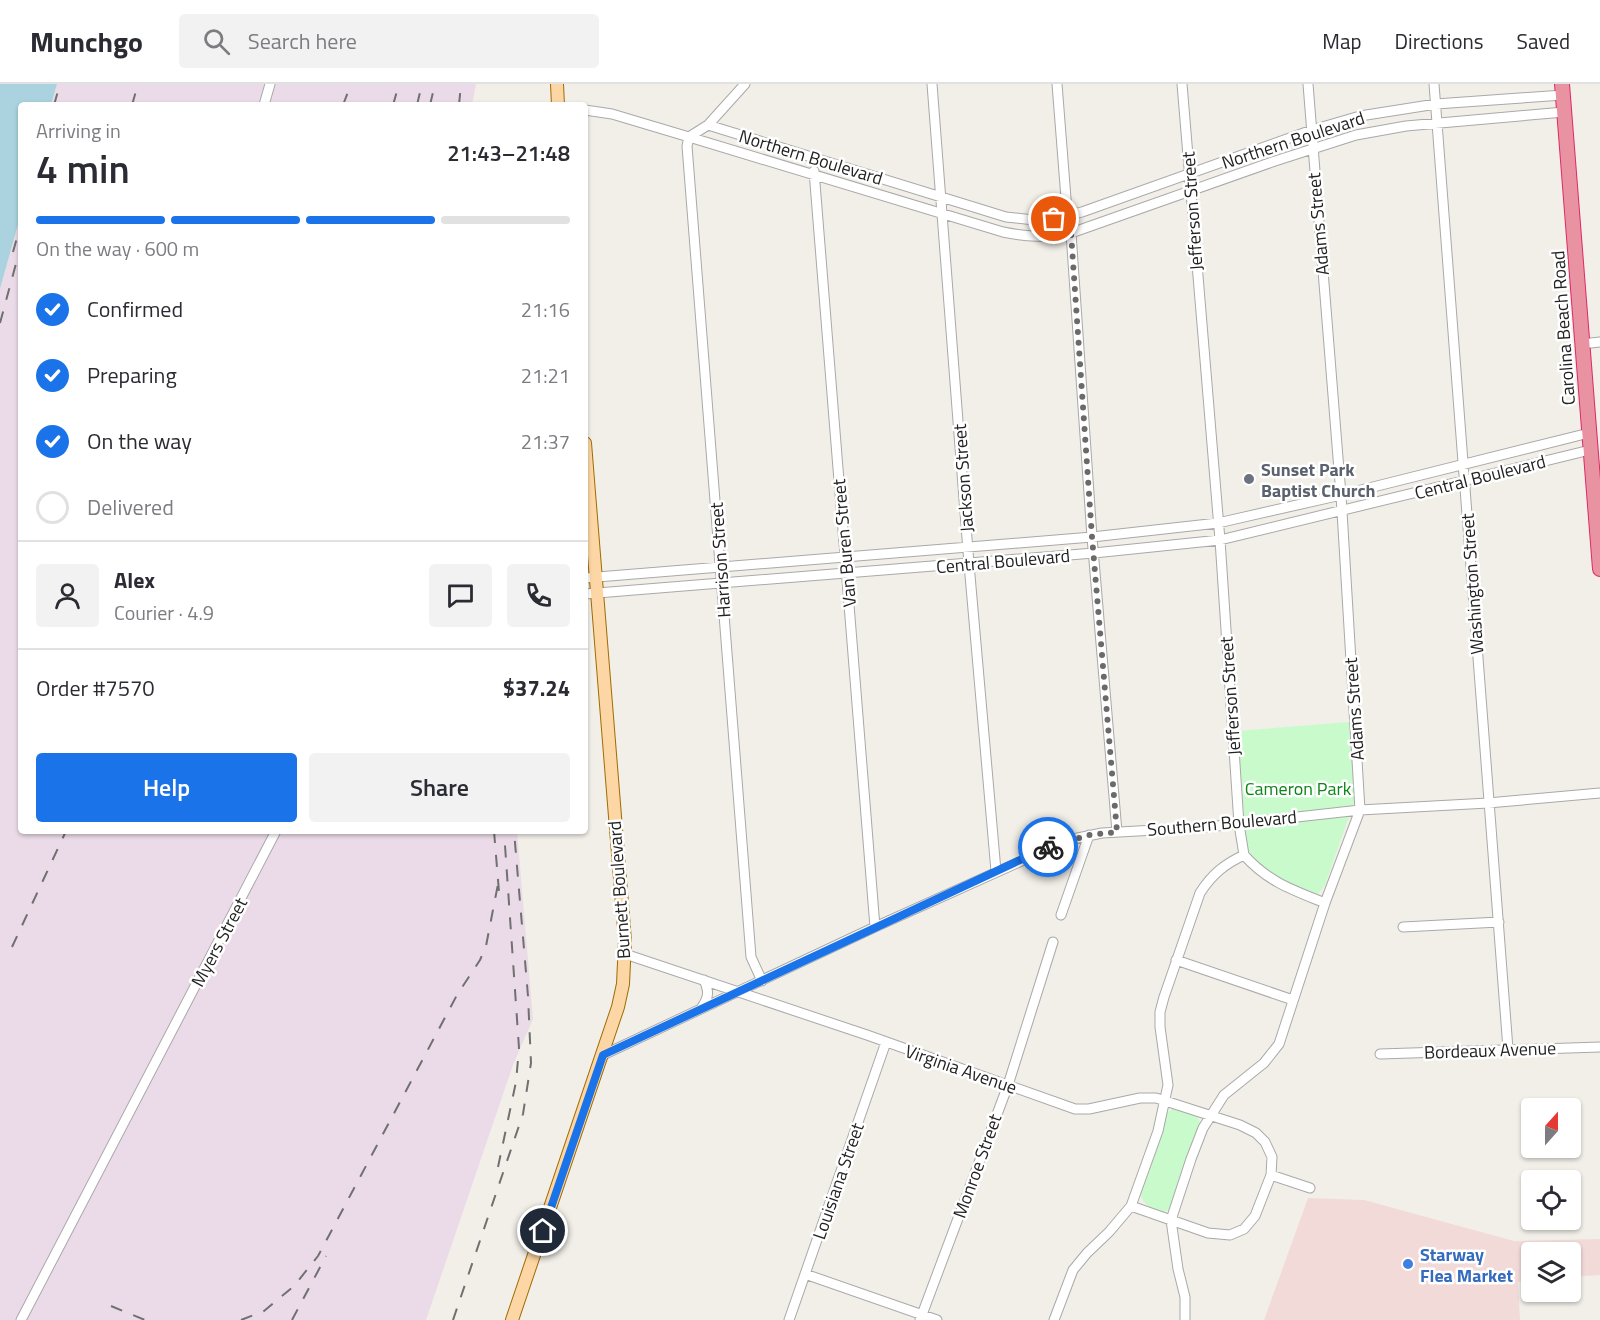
<!DOCTYPE html>
<html lang="en">
<head>
<meta charset="utf-8">
<style>
	body { margin:0; font-family:"Titillium Web",sans-serif; background:#f2f2f3; color:#2b2b33; height:100vh; display:flex; flex-direction:column; font-size:22px; white-space:nowrap }
	* { box-sizing:border-box; margin:0 }
	p { font-size:20px; color:#7c7c81 }
	.icon { flex:none; width:33px; height:33px; fill:none; stroke:currentColor; stroke-width:2; stroke-linecap:round; stroke-linejoin:round }
	.map { position:relative; flex:1; overflow:hidden }
	.panel { position:absolute; left:18px; top:18px; width:570px; height:732px; display:flex; flex-direction:column; background:#fff; border-radius:6px; box-shadow:0 2px 4px #0004 }
	.panel>* { flex:none }
	.needle { width:39px; rotate:21deg }
	.fabs { position:absolute; left:1521px; top:1014px; display:grid; gap:12px }
	.fabs a { display:grid; place-items:center; width:60px; height:60px; border-radius:6px; background:#fff; box-shadow:0 2px 4px #0004; font-size:30px }
	.pin { position:absolute; display:grid; place-items:center; width:51px; height:51px; color:#fff; margin:-26px; border:3px solid #fff; border-radius:50%; box-shadow:0 2px 6px #0007 }
	.courier { position:absolute; display:grid; place-items:center; width:60px; height:60px; margin:-30px; border:4px solid #1a73e8; border-radius:50%; background:#fff; color:#222; box-shadow:0 2px 8px #0007 }
	.headline em { font-style:normal; font-weight:600 }
	.headline div { display:flex; flex-direction:column-reverse }
	.headline { display:flex; align-items:center; justify-content:space-between; height:102px; padding:0 18px }
	h1 { font-size:39px; font-weight:600; line-height:45px }
	.bar { display:grid; grid-template-columns:repeat(4,1fr); gap:9px 6px; align-content:center; height:72px; padding:0 18px }
	.bar i { height:8px; border-radius:4px; background:#e1e1e2 }
	.bar .selected { background:#1a73e8 }
	.bar p { grid-column:span 4 }
	.line { display:flex; align-items:center; gap:15px; padding:0 18px; border-top:2px solid #e1e1e2 }
	.line div { flex:1 }
	.round { display:grid; place-items:center; flex:none; width:63px; height:63px; border-radius:6px; background:#f2f2f3 }
	ol { padding:0 18px; list-style:none }
	li { display:flex; align-items:center; gap:18px; height:66px }
	li p { margin-inline-start:auto }
	li .icon { padding:6px; border-radius:50%; background:#1a73e8; color:#fff; stroke-width:4 }
	li:last-child { color:#7c7c81 }
	li i { width:33px; height:33px; border:3px solid #e1e1e2; border-radius:50% }
	.primary-button { display:flex; gap:12px; margin-top:auto; padding:12px 18px }
	.primary-button a { flex:1; height:69px; border-radius:6px; background:#1a73e8; color:#fff; font-size:24px; font-weight:600; line-height:69px; text-align:center }
	.primary-button a+a { background:#f2f2f3; color:#2b2b33 }
	header { display:flex; align-items:center; gap:36px; box-sizing:border-box; height:84px; padding:0 30px; background:#fff; border-bottom:2px solid #e1e1e2 }
	header strong { font-size:28px }
	nav { display:flex; gap:33px; margin-inline-start:auto; font-size:21px }
	.search { width:420px; height:54px; background:#f2f2f3; display:flex; align-items:center; gap:15px; box-sizing:border-box; padding:0 21px; border-radius:6px; color:#7c7c81; font-size:22px }
	.map>svg:first-child { display:block }
</style>
</head>
<body>
<header>
<strong>Munchgo</strong>
<div class="search"><svg class="icon" aria-label="search" viewBox="0 0 24 24"><circle cx="10" cy="10" r="6"/><path d="M15 15l6 6"/></svg>Search here</div>
<nav><a>Map</a><a>Directions</a><a>Saved</a></nav>
</header>
<div class="map">
<svg width="1600" height="1236" viewBox="0 0 1600 1236">
	<rect width="100%" height="100%" fill="#f2efe9"/>
	<!-- commercial -->
	<path fill="#f2dad9" d="M1308 1114 1364 1116 1514 1157 1600 1155V1191L1571 1193 1570 1168H1532L1531 1196 1518 1198 1520 1236H1264Z"/>
	<!-- industrial -->
	<path fill="#ebdbe8" d="M57 0H476L472 21H51Z
		M21 130V747H517L533 935 513 981 426 1236H0V205Z"/>
	<!-- park -->
	<path fill="#c8facc" d="M1349 638 1355 721 1347 738 1325 801 1318 810C1288 799 1267 792 1247 765L1237 647Z
		M1176 1023 1195 1029 1201 1040 1173 1124 1164 1128C1150 1124 1144 1123 1140 1108L1166 1029Z"/>
	<!-- water -->
	<path fill="#aad3df" d="M0 0H57L51 21H21V130L0 205Z"/>
	<g fill="none" stroke-linecap="round" stroke-linejoin="round">
		<!-- minor casing -->
		<g stroke="#a9a9a9" stroke-width="11">
			<path id="minor" d="M932 0 969 480 996 787
				M1057 0 1067 127 1071 149 1092 453 1117 748
				M1182 0 1220 456 1239 740 1244 771
				M1434 0 1508 965
				M264 21 270 0
				M585 26 612 30 689 53 708 41 1006 133 1043 137 1082 128 1312 46 1360 32 1436 20 1563 11
				M708 41 745 0
				M814 87 875 843
				M1582 260 1600 258
				M585 494 1092 453 1218 439 1341 411 1589 349
				M585 510 1094 469 1220 456 1590 366
				M1244 771C1268 798 1293 806 1325 819
				M1061 831 1089 751
				M1403 843 1499 838
				M625 870 867 951 1075 1025H1089L1140 1014H1156L1240 1041 1256 1049 1265 1058 1272 1073 1271 1091 1255 1132 1244 1145 1230 1151 1208 1149 1131 1122
				M1176 876 1293 916
				M762 897 751 873 687 62 689 53 1003 148C1027 153 1046 154 1071 149L1275 77 1356 51 1406 42 1564 28
				M702 923C709 913 709 907 704 896
				M1380 970 1600 963
				M603 971 875 843 1068 756 1102 749 1208 743 1360 726 1488 719 1600 709
				M1271 1091 1310 1104
				M805 1190 937 1236
				M21 1236 276 747
				M789 1236 886 958
				M920 1236 1008 1001 1053 858
				M1054 1236 1073 1186 1087 1169 1109 1148 1131 1122 1158 1047 1168 1001 1160 943V928L1164 913 1200 809C1212 790 1225 780 1244 771
				M1185 1236V1213L1178 1185 1171 1136 1191 1075 1203 1044 1224 1011 1264 979 1279 960 1325 819 1360 726 1341 411 1308 0"/>
		</g>
		<!-- major casing -->
		<g stroke="#a06b00" stroke-width="14">
			<path id="major" d="M557 0 558 21
				M512 1236 618 923 623 900 625 857 585 359"/>
		</g>
		<!-- highway casing -->
		<g stroke="#dc2a67" stroke-width="16">
			<path id="highway" d="M1562 0 1600 485"/>
		</g>
		<!-- minor -->
		<use href="#minor" stroke="#fff" stroke-width="9"/>
		<!-- major -->
		<use href="#major" stroke="#fcd6a4" stroke-width="12"/>
		<!-- highway -->
		<use href="#highway" stroke="#e892a2" stroke-width="14"/>
		<!-- rail -->
		<path stroke="#707070" stroke-width="2" stroke-dasharray="12 12" stroke-linecap="butt" d="M54 21 60 0
			M132 21 138 0
			M343 21 351 0
			M393 21 399 0
			M417 21 422 0
			M430 21 435 0
			M459 21 461 0
			M13 168 21 139
			M0 239 21 161
			M494 747 499 808
			M12 863 66 747
			M498 1083 516 998 519 964 504 747
			M111 1222 145 1236
			M241 1236 264 1227 294 1202 318 1172 457 911 480 876 486 862 498 800
			M292 1236 326 1172
			M453 1236 523 1030 531 979 528 912 514 747"/>
	</g>
	<g fill="none" stroke-linecap="round" stroke-linejoin="round">
		<!-- done -->
		<path stroke="#6b6a68" stroke-width="6" stroke-dasharray="0 10.8" d="M1048 763 1089 751 1117 748 1092 453 1071 149 1068 132 1054 135"/>
		<!-- route -->
		<path stroke="#1a73e8" stroke-width="8" d="M543 1147 603 971 1048 763"/>
	</g>
	<!-- markers -->
	<circle fill="#6b7280" stroke="#fff" stroke-width="2" cx="1249" cy="395" r="6"/>
	<circle fill="#3f7fe0" stroke="#fff" stroke-width="2" cx="1408" cy="1180" r="6"/>
	<g text-anchor="middle" dominant-baseline="central" stroke-width="5" stroke-linejoin="round" paint-order="stroke">
		<!-- street labels -->
		<g font-size="18" fill="#222" stroke="#fff">
			<text transform="translate(1293 56) rotate(-18)">Northern Boulevard</text>
			<text transform="translate(811 73) rotate(17)">Northern Boulevard</text>
			<text transform="translate(1192 127) rotate(-94)">Jefferson Street</text>
			<text transform="translate(1318 140) rotate(-95)">Adams Street</text>
			<text transform="translate(1563 244) rotate(-94)">Carolina Beach Road</text>
			<text transform="translate(1480 393) rotate(-14)">Central Boulevard</text>
			<text transform="translate(963 394) rotate(-94)">Jackson Street</text>
			<text transform="translate(844 459) rotate(-95)">Van Buren Street</text>
			<text transform="translate(720 476) rotate(-94)">Harrison Street</text>
			<text transform="translate(1003 477) rotate(-5)">Central Boulevard</text>
			<text transform="translate(1472 500) rotate(-94)">Washington Street</text>
			<text transform="translate(1230 612) rotate(-94)">Jefferson Street</text>
			<text transform="translate(1354 625) rotate(-94)">Adams Street</text>
			<text transform="translate(1222 739) rotate(-5)">Southern Boulevard</text>
			<text transform="translate(619 806) rotate(-94)">Burnett Boulevard</text>
			<text transform="translate(219 858) rotate(-62)">Myers Street</text>
			<text transform="translate(1490 966) rotate(-2)">Bordeaux Avenue</text>
			<text transform="translate(961 985) rotate(19)">Virginia Avenue</text>
			<text transform="translate(977 1082) rotate(-70)">Monroe Street</text>
			<text transform="translate(838 1097) rotate(-71)">Louisiana Street</text>
		</g>
		<!-- worship labels -->
		<g font-size="18" font-weight="bold" fill="#5b616d" stroke="#fff" text-anchor="start">
			<text x="1261" y="385">Sunset Park<tspan x="1261" dy="21">Baptist Church</tspan></text>
		</g>
		<!-- park labels -->
		<g font-size="18" fill="#0c8416" stroke="#fff">
			<text x="1298" y="704">Cameron Park</text>
		</g>
		<!-- shop labels -->
		<g font-size="18" font-weight="bold" fill="#366cbe" stroke="#fff" text-anchor="start">
			<text x="1420" y="1170">Starway<tspan x="1420" dy="21">Flea Market</tspan></text>
		</g>
	</g>
</svg>
<div class="fabs">
<a><svg class="needle" viewBox="-14 -14 28 28"><path d="M0-13l5 13h-10z" fill="#e53935"/><path d="M0 13l5-13h-10z" fill="#7c7c81"/></svg></a>
<a><svg class="icon" aria-label="locate" viewBox="0 0 24 24"><circle cx="12" cy="12" r="6"/><path d="M12 2v4M12 18v4M2 12h4M18 12h4"/></svg></a>
<a><svg class="icon" aria-label="layers" viewBox="0 0 24 24"><path d="M12 4l9 5-9 5-9-5zM3 14l9 5 9-5"/></svg></a>
</div>
<div class="pin" style="left:1054px;top:135px;background:#ea580c"><svg class="icon" aria-label="bag" viewBox="0 0 24 24"><path d="M5 8h14l-1 12H6zM9 8a3 3 0 0 1 6 0"/></svg></div>
<div class="pin" style="left:543px;top:1147px;background:#1f2937"><svg class="icon" aria-label="home" viewBox="0 0 24 24"><path d="M3 11l9-7 9 7M6 9v11h12V9"/></svg></div>
<div class="courier" style="left:1048px;top:763px"><svg class="icon" aria-label="bike" viewBox="0 0 24 24"><circle cx="6" cy="16" r="4"/><circle cx="18" cy="16" r="4"/><path d="M6 16l4-8h5l3 8M10 8l3 8H6M13 5h3"/></svg></div>
<section class="panel">
<div class="headline"><div><h1>4 min</h1><p>Arriving in</p></div><em>21:43–21:48</em></div>
<div class="bar"><i class="selected"></i><i class="selected"></i><i class="selected"></i><i></i><p>On the way · 600 m</p></div>
<ol>
<li><svg class="icon" aria-label="check" viewBox="0 0 24 24"><path d="M5 12l5 5 9-10"/></svg>Confirmed<p>21:16</p></li>
<li><svg class="icon" aria-label="check" viewBox="0 0 24 24"><path d="M5 12l5 5 9-10"/></svg>Preparing<p>21:21</p></li>
<li><svg class="icon" aria-label="check" viewBox="0 0 24 24"><path d="M5 12l5 5 9-10"/></svg>On the way<p>21:37</p></li>
<li><i></i>Delivered</li>
</ol>
<div class="line" style="height:108px"><a class="round"><svg class="icon" aria-label="person" viewBox="0 0 24 24"><circle cx="12" cy="8" r="4"/><path d="M4 21q1-7 8-7t8 7"/></svg></a><div><b>Alex</b><p>Courier · 4.9</p></div><a class="round"><svg class="icon" aria-label="chat" viewBox="0 0 24 24"><path d="M4 5h16v11H9l-5 4z"/></svg></a><a class="round"><svg class="icon" aria-label="phone" viewBox="0 0 24 24"><path d="M5 4h4l2 5-3 2q2 4 5 5l2-3 5 2v4C11 20 4 13 5 4z"/></svg></a></div>
<div class="line" style="height:78px"><div>Order #7570</div><b>$37.24</b></div>
<div class="primary-button"><a>Help</a><a>Share</a></div>
</section>
</div>
</body>
</html>
